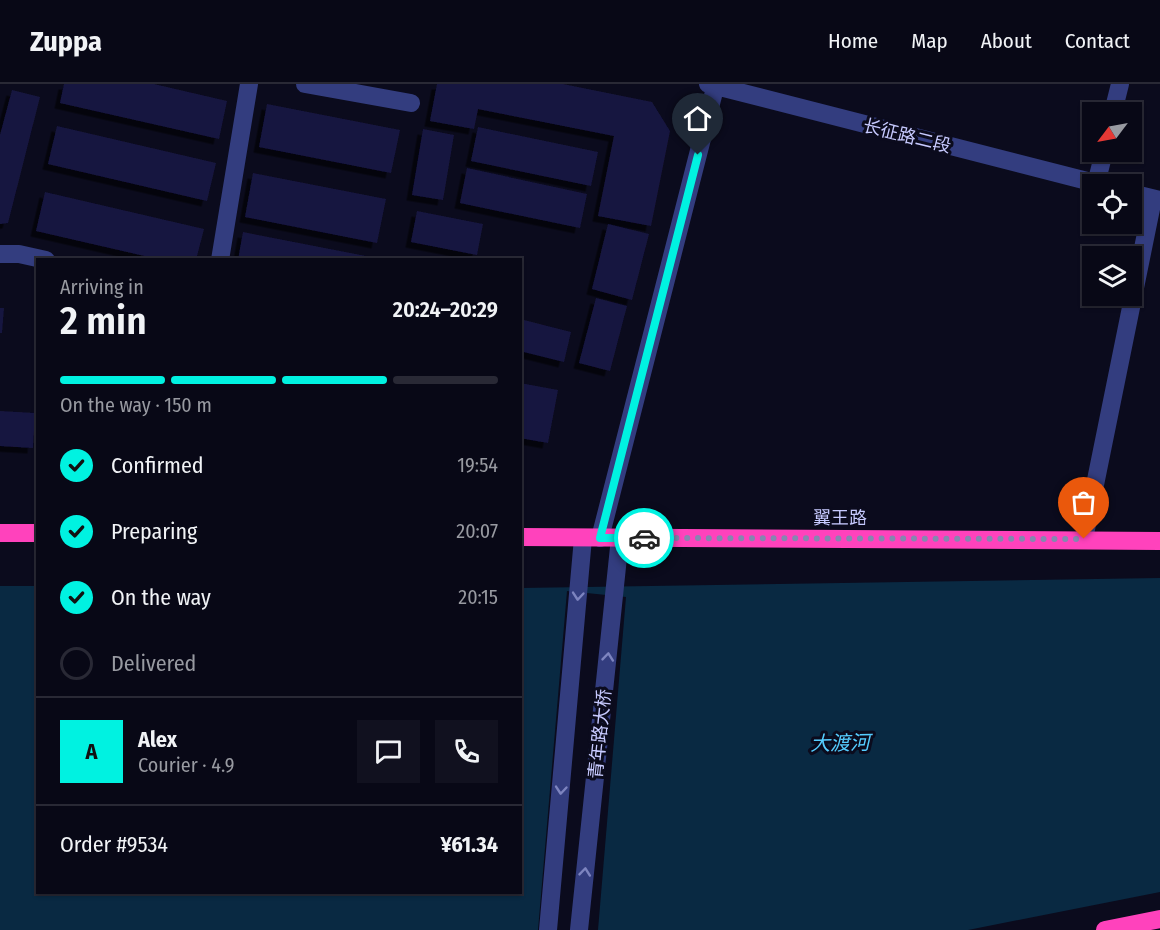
<!DOCTYPE html>
<html lang="en">
<head>
<meta charset="utf-8">
<style>
	body { margin:0; font-family:"Fira Sans Condensed","Noto Sans SC",sans-serif; background:#11111f; color:#f1f3f6; height:100vh; display:flex; flex-direction:column; font-size:22px; white-space:nowrap }
	* { box-sizing:border-box; margin:0 }
	p { font-size:20px; color:#989aa1 }
	.icon { flex:none; width:33px; height:33px; fill:none; stroke:currentColor; stroke-width:2; stroke-linecap:round; stroke-linejoin:round }
	.map { position:relative; flex:1; overflow:hidden }
	.side { position:absolute; left:36px; top:174px; width:486px; height:636px; display:flex; flex-direction:column; background:#080816; border-radius:0px; box-shadow:0 2px 4px #0004,0 0 0 2px #292935 }
	.side>* { flex:none }
	.needle { width:39px; rotate:238deg }
	.fabs { position:absolute; left:1082px; top:18px; display:grid; gap:12px }
	.fabs a { display:grid; place-items:center; width:60px; height:60px; border-radius:0px; background:#080816; box-shadow:0 2px 4px #0004,0 0 0 2px #292935; font-size:30px }
	.pin { position:absolute; display:grid; place-items:center; width:51px; height:51px; color:#fff; margin:-62px -26px; border-radius:50% 50% 50% 0; rotate:-45deg; box-shadow:0 0 6px #0007 }
	.pin .icon { rotate:45deg }
	.courier { position:absolute; display:grid; place-items:center; width:60px; height:60px; margin:-30px; border:4px solid #00f2e1; border-radius:50%; background:#fff; color:#222; box-shadow:0 2px 8px #0007 }
	.head em { font-style:normal; font-weight:600 }
	.head div { display:flex; flex-direction:column-reverse }
	.head { display:flex; align-items:center; justify-content:space-between; height:102px; padding:0 24px }
	h1 { font-size:39px; font-weight:600; line-height:45px }
	.bar { display:grid; grid-template-columns:repeat(4,1fr); gap:9px 6px; align-content:center; height:72px; padding:0 24px }
	.bar i { height:8px; border-radius:4px; background:#292935 }
	.bar .active { background:#00f2e1 }
	.bar p { grid-column:span 4 }
	.line { display:flex; align-items:center; gap:15px; padding:0 24px; border-top:2px solid #292935 }
	.line div { flex:1 }
	.round { display:grid; place-items:center; flex:none; width:63px; height:63px; border-radius:0px; background:#11111f }
	ol { padding:0 24px; list-style:none }
	li { display:flex; align-items:center; gap:18px; height:66px }
	li p { margin-inline-start:auto }
	li .icon { padding:6px; border-radius:50%; background:#00f2e1; color:#111; stroke-width:4 }
	li:last-child { color:#989aa1 }
	li i { width:33px; height:33px; border:3px solid #292935; border-radius:50% }
	header { display:flex; align-items:center; gap:36px; box-sizing:border-box; height:84px; padding:0 30px; background:#080816; border-bottom:2px solid #292935 }
	header strong { font-size:28px }
	nav { display:flex; gap:33px; margin-inline-start:auto; font-size:21px }
	.map>svg:first-child { display:block }
</style>
</head>
<body>
<header>
<strong>Zuppa</strong>
<nav><a>Home</a><a>Map</a><a>About</a><a>Contact</a></nav>
</header>
<div class="map">
<svg width="1160" height="846" viewBox="0 0 1160 846">
	<defs>
		<filter id="shadow"><feDropShadow dx="-5.5" dy="5.5" stdDeviation="0" flood-color="#0009"/></filter>
	</defs>
	<rect width="100%" height="100%" fill="#0b0b1d"/>
	<!-- water -->
	<path fill="#092942" d="M1160 494V808L968 846H0V502H37L38 808H520L521 504Z"/>
	<!-- pier -->
	<path fill="#0b0b1d" d="M567 507 626 513 598 846H538Z"/>
	<!-- building -->
	<path fill="#17163f" filter="url(#shadow)" d="M64 0H154L227 17 219 55 60 19Z
		M437 0H563L652 18 670 47 651 142 598 132 614 52 478 25 474 45 430 37Z
		M12 6 40 13 8 139 0 140V51Z
		M267 20 400 46 391 89 259 63Z
		M57 42 216 79 207 117 48 80Z
		M478 43 598 68 591 102 471 77Z
		M423 45 454 51 443 116 412 111Z
		M467 84 587 110 580 144 460 119Z
		M253 89 386 115 377 159 245 133Z
		M45 108 204 145 196 176H162L36 147Z
		M417 127 483 140 477 171 411 158Z
		M608 140 649 150 632 216 592 205Z
		M243 148 376 174V176H238Z
		M596 214 627 222 610 287 579 279Z
		M0 224H4L2 249H0Z
		M520 235 571 248 564 278 520 267Z
		M520 299 558 306 548 359 520 354Z
		M0 327 35 329 33 364 0 362Z"/>
	<g fill="none" stroke-linecap="round" stroke-linejoin="round">
		<!-- minor -->
		<path stroke="#333d7f" stroke-width="18" d="M305 0 411 19
			M708 0 1099 100
			M1113 28 1120 0
			M1096 100 1104 68
			M1131 109 1160 116
			M0 170H19L46 176
			M220 176 249 0
			M600 454 716 0
			M1084 455 1153 115
			M548 846 583 454
			M579 846 620 454"/>
		<!-- highway -->
		<path stroke="#ff42bc" stroke-width="18" d="M0 449H38
			M520 453 1160 457
			M1105 846 1160 835"/>
	</g>
	<!-- one-way arrows -->
	<defs><path id="oneway-chevron" d="M-2-3.5L2.5 0L-2 3.5" fill="none" stroke-width="1.6" stroke-linecap="round" stroke-linejoin="round" transform="scale(1.5)"/></defs>
	<g stroke="#7d84bf">
		<use href="#oneway-chevron" transform="translate(578 512) rotate(95)"/>
		<use href="#oneway-chevron" transform="translate(608 573) rotate(-84)"/>
		<use href="#oneway-chevron" transform="translate(561 706) rotate(95)"/>
		<use href="#oneway-chevron" transform="translate(585 788) rotate(-84)"/>
	</g>
	<g fill="none" stroke-linecap="round" stroke-linejoin="round">
		<!-- done -->
		<path stroke="#8587b0" stroke-width="6" stroke-dasharray="0 10.8" d="M644 454 1084 455"/>
		<!-- route -->
		<path stroke="#00f2e1" stroke-width="8" d="M644 454H600L698 71"/>
	</g>
	<g text-anchor="middle" dominant-baseline="central" stroke-width="6" stroke-linejoin="round" paint-order="stroke">
		<!-- street labels -->
		<g font-size="18" fill="#c7caff" stroke="#0b0b1d">
			<text transform="translate(907 52) rotate(14)">长征路二段</text>
			<text x="840" y="434">翼王路</text>
			<text transform="translate(600 650) rotate(-84)">青年路大桥</text>
		</g>
		<!-- water labels -->
		<g font-size="20" font-style="italic" fill="#55cdff" stroke="#0b0b1d">
			<text transform="translate(840 659) rotate(-1)">大渡河</text>
		</g>
	</g>
</svg>
<div class="fabs">
<a><svg class="needle" viewBox="-14 -14 28 28"><path d="M0-13l5 13h-10z" fill="#e53935"/><path d="M0 13l5-13h-10z" fill="#989aa1"/></svg></a>
<a><svg class="icon" aria-label="locate" viewBox="0 0 24 24"><circle cx="12" cy="12" r="6"/><path d="M12 2v4M12 18v4M2 12h4M18 12h4"/></svg></a>
<a><svg class="icon" aria-label="layers" viewBox="0 0 24 24"><path d="M12 4l9 5-9 5-9-5zM3 14l9 5 9-5"/></svg></a>
</div>
<div class="pin" style="left:1084px;top:455px;background:#ea580c"><svg class="icon" aria-label="bag" viewBox="0 0 24 24"><path d="M5 8h14l-1 12H6zM9 8a3 3 0 0 1 6 0"/></svg></div>
<div class="pin" style="left:698px;top:71px;background:#1f2937"><svg class="icon" aria-label="home" viewBox="0 0 24 24"><path d="M3 11l9-7 9 7M6 9v11h12V9"/></svg></div>
<div class="courier" style="left:644px;top:454px"><svg class="icon" aria-label="car" viewBox="0 0 24 24"><path d="M5 17H2v-5l4-1 3-4h7l3 4 3 1v5h-3M9 17h6M6 11h13"/><circle cx="7" cy="17" r="2"/><circle cx="17" cy="17" r="2"/></svg></div>
<section class="side">
<div class="head"><div><h1>2 min</h1><p>Arriving in</p></div><em>20:24–20:29</em></div>
<div class="bar"><i class="active"></i><i class="active"></i><i class="active"></i><i></i><p>On the way · 150 m</p></div>
<ol>
<li><svg class="icon" aria-label="check" viewBox="0 0 24 24"><path d="M5 12l5 5 9-10"/></svg>Confirmed<p>19:54</p></li>
<li><svg class="icon" aria-label="check" viewBox="0 0 24 24"><path d="M5 12l5 5 9-10"/></svg>Preparing<p>20:07</p></li>
<li><svg class="icon" aria-label="check" viewBox="0 0 24 24"><path d="M5 12l5 5 9-10"/></svg>On the way<p>20:15</p></li>
<li><i></i>Delivered</li>
</ol>
<div class="line" style="height:108px"><b class="round" style="background:#00f2e1;color:#111">A</b><div><b>Alex</b><p>Courier · 4.9</p></div><a class="round"><svg class="icon" aria-label="chat" viewBox="0 0 24 24"><path d="M4 5h16v11H9l-5 4z"/></svg></a><a class="round"><svg class="icon" aria-label="phone" viewBox="0 0 24 24"><path d="M5 4h4l2 5-3 2q2 4 5 5l2-3 5 2v4C11 20 4 13 5 4z"/></svg></a></div>
<div class="line" style="height:78px"><div>Order #9534</div><b>¥61.34</b></div>
</section>
</div>
</body>
</html>
